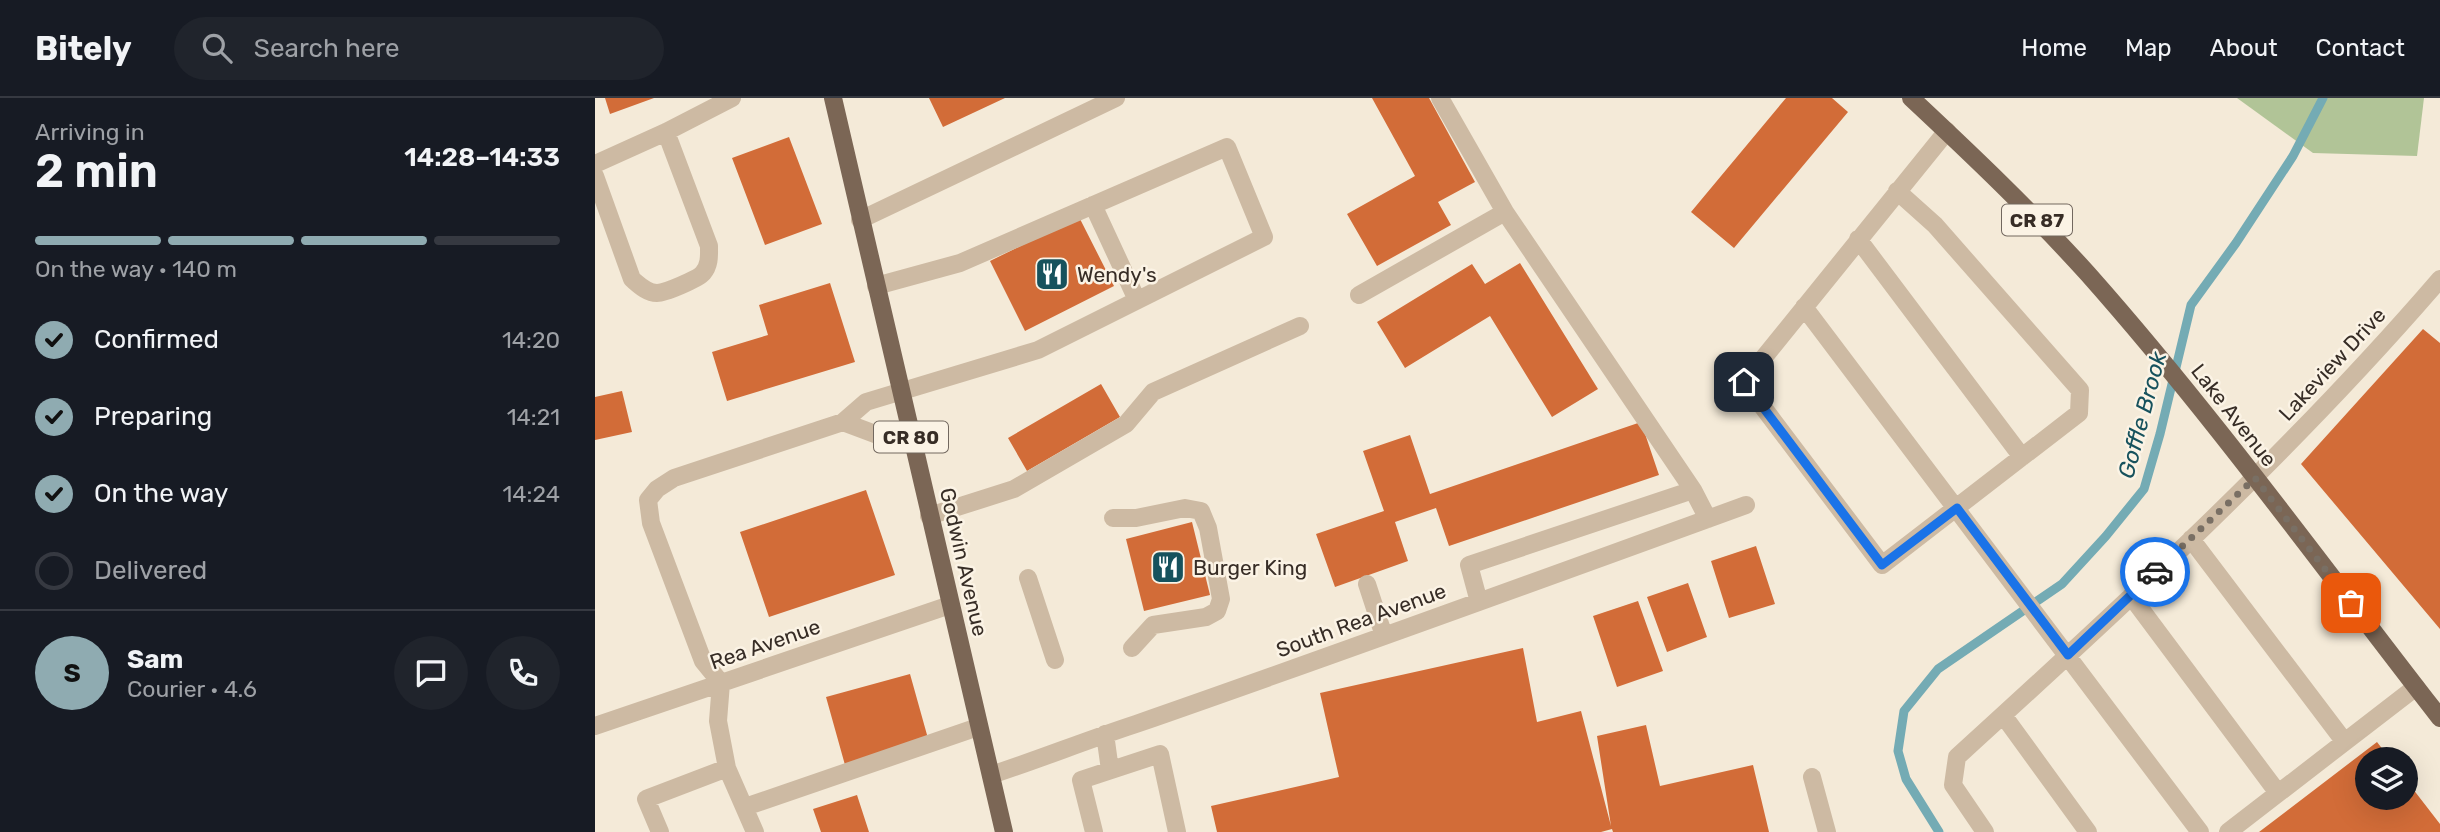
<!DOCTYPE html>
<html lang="en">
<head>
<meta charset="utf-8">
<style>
	body { margin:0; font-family:Rubik,sans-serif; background:#20242c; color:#f1f3f6; height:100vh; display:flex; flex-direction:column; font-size:26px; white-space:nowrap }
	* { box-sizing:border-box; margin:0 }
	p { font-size:23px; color:#9ea1a6 }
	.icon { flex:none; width:38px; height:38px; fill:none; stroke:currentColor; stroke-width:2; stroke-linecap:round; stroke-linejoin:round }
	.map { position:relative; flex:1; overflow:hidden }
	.sheet { display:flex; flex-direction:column; background:#171b24; width:595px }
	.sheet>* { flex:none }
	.tools { position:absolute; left:1760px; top:649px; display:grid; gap:14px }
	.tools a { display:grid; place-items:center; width:63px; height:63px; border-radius:50%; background:#171b24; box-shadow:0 7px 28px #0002; font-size:35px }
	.pin { position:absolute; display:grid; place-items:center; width:60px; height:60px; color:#fff; margin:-30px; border-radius:14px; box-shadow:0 4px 10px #0006 }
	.courier { position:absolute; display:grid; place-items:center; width:70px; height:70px; margin:-35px; border:5px solid #1a73e8; border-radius:50%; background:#fff; color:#222; box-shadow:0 2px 9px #0007 }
	.summary em { font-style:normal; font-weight:600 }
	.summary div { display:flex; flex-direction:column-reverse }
	.summary { display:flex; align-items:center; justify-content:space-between; height:119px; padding:0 35px }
	h1 { font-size:46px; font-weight:600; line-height:52px }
	.bar { display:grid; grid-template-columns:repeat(4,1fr); gap:10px 7px; align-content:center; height:84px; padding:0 35px }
	.bar i { height:9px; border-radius:5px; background:#363941 }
	.bar .active { background:#8fabb1 }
	.bar p { grid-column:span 4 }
	.line { display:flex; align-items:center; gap:18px; padding:0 35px; border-top:2px solid #363941 }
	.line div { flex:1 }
	.round { display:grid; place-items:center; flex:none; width:74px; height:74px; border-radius:37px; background:#20242c }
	ol { padding:0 35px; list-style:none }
	li { display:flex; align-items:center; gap:21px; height:77px }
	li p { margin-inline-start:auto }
	li .icon { padding:7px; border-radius:50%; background:#8fabb1; color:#111; stroke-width:4 }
	li:last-child { color:#9ea1a6 }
	li i { width:38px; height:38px; border:4px solid #363941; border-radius:50% }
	header { display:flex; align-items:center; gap:42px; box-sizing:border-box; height:98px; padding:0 35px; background:#171b24; border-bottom:2px solid #363941 }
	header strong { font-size:33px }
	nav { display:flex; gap:38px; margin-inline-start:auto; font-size:24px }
	.search { width:490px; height:63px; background:#20242c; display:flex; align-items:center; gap:18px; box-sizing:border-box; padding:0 24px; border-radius:38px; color:#9ea1a6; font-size:26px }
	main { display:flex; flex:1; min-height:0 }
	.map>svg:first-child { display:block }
</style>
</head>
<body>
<header>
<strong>Bitely</strong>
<div class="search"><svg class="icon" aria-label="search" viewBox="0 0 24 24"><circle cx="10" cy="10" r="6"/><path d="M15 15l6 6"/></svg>Search here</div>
<nav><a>Home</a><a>Map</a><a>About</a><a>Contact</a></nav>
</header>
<main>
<section class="sheet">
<div class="summary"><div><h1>2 min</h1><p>Arriving in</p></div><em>14:28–14:33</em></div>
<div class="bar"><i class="active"></i><i class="active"></i><i class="active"></i><i></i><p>On the way · 140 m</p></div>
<ol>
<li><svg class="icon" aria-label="check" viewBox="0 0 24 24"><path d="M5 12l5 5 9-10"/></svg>Confirmed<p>14:20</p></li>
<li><svg class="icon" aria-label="check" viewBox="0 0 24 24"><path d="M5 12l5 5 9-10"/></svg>Preparing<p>14:21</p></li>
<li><svg class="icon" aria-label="check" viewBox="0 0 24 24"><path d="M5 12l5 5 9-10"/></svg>On the way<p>14:24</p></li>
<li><i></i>Delivered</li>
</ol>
<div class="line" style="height:126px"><b class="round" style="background:#8fabb1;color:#111">S</b><div><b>Sam</b><p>Courier · 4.6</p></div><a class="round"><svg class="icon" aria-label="chat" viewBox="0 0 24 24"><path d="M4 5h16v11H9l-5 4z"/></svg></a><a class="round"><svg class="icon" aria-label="phone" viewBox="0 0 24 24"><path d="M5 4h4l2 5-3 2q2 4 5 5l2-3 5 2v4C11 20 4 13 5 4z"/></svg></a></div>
</section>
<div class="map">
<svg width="1845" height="734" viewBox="0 0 1845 734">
	<rect width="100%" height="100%" fill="#f4ead8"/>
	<!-- green -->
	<path fill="#b1c497" d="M1642 0H1829L1822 58 1718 55Z"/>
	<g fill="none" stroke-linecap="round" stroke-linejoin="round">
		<!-- stream -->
		<path stroke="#74abb4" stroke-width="9" d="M1344 734 1311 681 1303 653 1309 613 1343 571 1467 486 1511 438 1549 391 1565 336 1596 207 1641 145 1698 58 1728 0"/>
	</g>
	<!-- building -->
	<path fill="#d26c38" d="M10 0H59L15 16Z
		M334 0H410L348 29Z
		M777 0H834L880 84 843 104 856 127 782 168 752 116 820 78Z
		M1191 0H1237L1253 14 1139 150 1096 114Z
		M194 39 227 126 170 147 137 60Z
		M484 119 519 188 430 233 395 163Z
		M925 165 1003 291 957 319 895 218 810 270 782 224 877 166 890 186Z
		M235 185 260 264 132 303 117 254 173 237 164 207Z
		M1828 231 1845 245V531L1706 366Z
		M506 286 525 319 432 373 413 340Z
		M27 293 37 334 0 342V299Z
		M1046 324 1064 377 854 448 841 410 800 424 813 463 740 489 721 436 789 413 768 353 815 337 835 396Z
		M271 392 300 477 174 519 145 434Z
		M597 424 615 497 549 513 531 441Z
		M1161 448 1180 506 1134 520 1116 463Z
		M1093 485 1112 539 1072 554 1052 499Z
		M1043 503 1068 573 1022 589 998 518Z
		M928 550 942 624 986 613 1016 728 1002 638 1051 627 1065 688 1158 667 1174 734H1018L1017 731 1006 734H622L616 708 744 679 725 595Z
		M315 576 334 644 250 667 231 599Z
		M1782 644 1796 662H1773V700H1811V682L1845 726V734H1664Z
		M262 697 274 734H226L218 711Z"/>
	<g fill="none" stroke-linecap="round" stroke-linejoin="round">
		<!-- minor -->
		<path stroke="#cdbaa3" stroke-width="18" d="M845 0 910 114 1098 392 1113 421
			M0 66 71 34 137 0
			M0 78 37 181C44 187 52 195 62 195 70 195 103 181 108 175 115 167 114 157 114 148L71 34
			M1302 93 1340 127 1485 292 1484 315 1287 467 1149 284 1352 33
			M498 107 542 202
			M265 122 521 0
			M1263 141 1427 359
			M281 188 365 165 632 49 669 139 443 252 271 304 248 324 288 339 315 336
			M764 197 910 114
			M1209 209 1605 734
			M334 418 419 391 531 326 558 294 705 228
			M518 420H541L590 410 606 413 613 430 626 501 622 513 611 519 558 527 537 550
			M1596 441 1749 643
			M433 480 460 562
			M772 486 789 538
			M1536 498 1683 695
			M884 504 874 467 1098 392
			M1408 617 1493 734
			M0 628 355 507
			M510 636 515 672
			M396 677C445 661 492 642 541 626 745 555 948 481 1151 407
			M1217 679 1232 734
			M150 709 383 629
			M65 734 51 701 132 670
			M160 734 132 670 123 623 126 585 108 563 56 425 53 402 62 391 79 380 248 324
			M499 734 486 682 565 656 582 734
			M1390 734 1358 687 1362 659C1529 507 1697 353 1845 181
			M1633 734 1821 589"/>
		<!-- major -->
		<path stroke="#7b6655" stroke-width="18" d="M238 0 409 734
			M1316 0C1377 57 1437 114 1493 176 1618 317 1729 471 1845 620"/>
	</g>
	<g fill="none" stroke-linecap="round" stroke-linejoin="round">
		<!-- done -->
		<path stroke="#796f64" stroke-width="7" stroke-dasharray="0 12.6" d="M1560 474 1660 380 1756 505"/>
		<!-- route -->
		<path stroke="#1a73e8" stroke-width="9" d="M1149 284 1287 467 1362 410 1473 557 1560 474"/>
	</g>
	<!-- icons -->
	<defs>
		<g id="restaurant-square" transform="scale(1.75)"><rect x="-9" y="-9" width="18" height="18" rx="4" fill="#17525d" stroke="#fbf3e5"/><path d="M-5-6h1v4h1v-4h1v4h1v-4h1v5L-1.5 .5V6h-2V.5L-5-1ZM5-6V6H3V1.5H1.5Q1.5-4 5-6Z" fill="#fff"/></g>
	</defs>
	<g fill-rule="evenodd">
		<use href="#restaurant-square" x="457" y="176"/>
		<use href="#restaurant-square" x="573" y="469"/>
	</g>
	<g text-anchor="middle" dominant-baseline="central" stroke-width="5" stroke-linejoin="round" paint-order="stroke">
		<!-- shield labels -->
		<g fill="#fbf3e5" stroke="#72685f" stroke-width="2">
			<rect x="1407" y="106.5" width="70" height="31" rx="5"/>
			<rect x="279" y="323.5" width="74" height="31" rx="5"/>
		</g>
		<g font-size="19" font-weight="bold" fill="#372d26">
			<text x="1442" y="122">CR 87</text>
			<text x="316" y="339">CR 80</text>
		</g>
		<!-- poi labels -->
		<g font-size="21" fill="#372d26" stroke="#fbf3e5" text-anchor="start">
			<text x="482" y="176">Wendy's</text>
			<text x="598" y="469">Burger King</text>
		</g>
		<!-- street labels -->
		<g font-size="21" fill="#372d26" stroke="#fbf3e5">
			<text transform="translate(1737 266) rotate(-47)">Lakeview Drive</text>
			<text transform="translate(1639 317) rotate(52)">Lake Avenue</text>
			<text transform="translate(369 464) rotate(77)">Godwin Avenue</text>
			<text transform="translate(766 522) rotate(-20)">South Rea Avenue</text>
			<text transform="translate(170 546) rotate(-19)">Rea Avenue</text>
		</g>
		<!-- water labels -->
		<g font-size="23" font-style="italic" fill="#17525d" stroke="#fbf3e5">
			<text transform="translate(1547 317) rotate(-75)">Goffle Brook</text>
		</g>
	</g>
</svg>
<div class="tools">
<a><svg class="icon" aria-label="layers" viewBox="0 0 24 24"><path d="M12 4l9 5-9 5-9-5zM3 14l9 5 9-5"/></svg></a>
</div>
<div class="pin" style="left:1756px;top:505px;background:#ea580c"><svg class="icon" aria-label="bag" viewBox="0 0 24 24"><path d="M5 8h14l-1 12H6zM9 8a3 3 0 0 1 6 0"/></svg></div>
<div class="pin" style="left:1149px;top:284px;background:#1f2937"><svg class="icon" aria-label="home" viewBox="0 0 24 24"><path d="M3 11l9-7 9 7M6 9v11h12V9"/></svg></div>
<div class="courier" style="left:1560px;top:474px"><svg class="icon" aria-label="car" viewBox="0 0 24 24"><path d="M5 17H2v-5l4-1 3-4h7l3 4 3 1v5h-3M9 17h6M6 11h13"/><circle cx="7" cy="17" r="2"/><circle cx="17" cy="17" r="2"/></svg></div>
</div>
</main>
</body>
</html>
